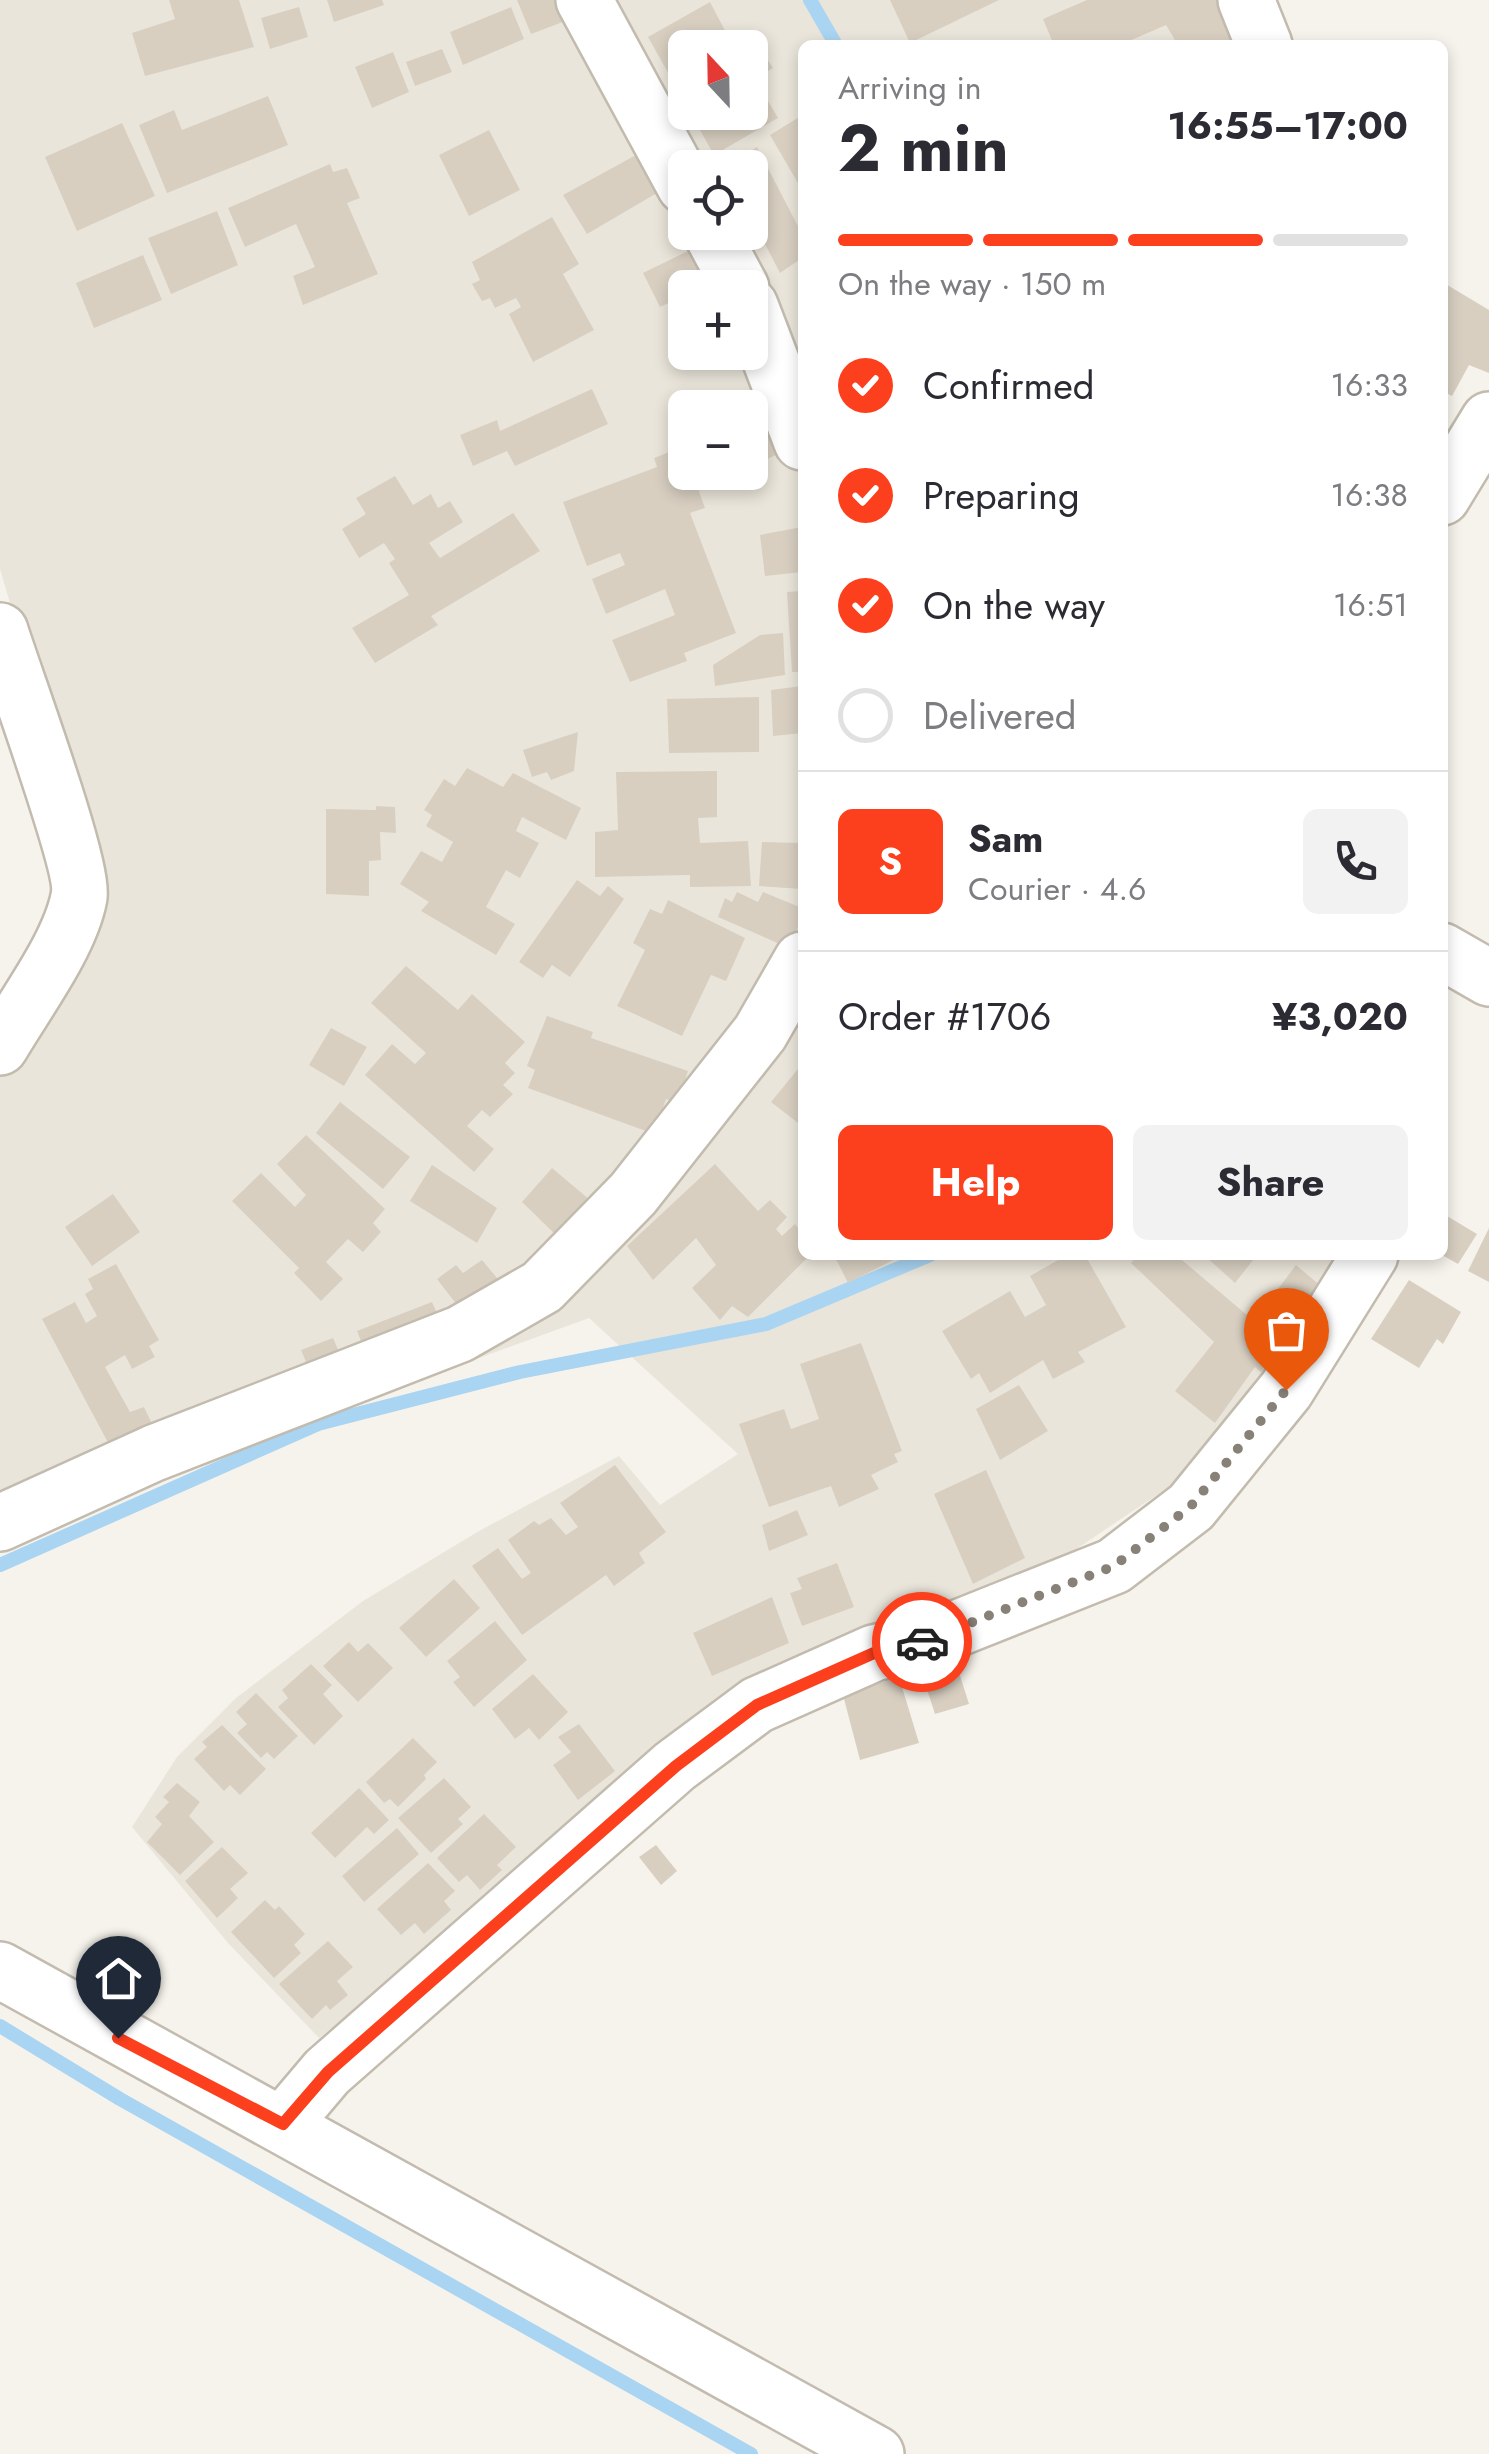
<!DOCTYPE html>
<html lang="en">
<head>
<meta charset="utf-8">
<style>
	body { margin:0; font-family:Jost,sans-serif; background:#f2f2f3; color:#2b2b33; height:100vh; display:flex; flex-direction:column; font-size:38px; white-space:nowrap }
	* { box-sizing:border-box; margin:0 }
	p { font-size:32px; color:#7c7c81 }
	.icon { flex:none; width:55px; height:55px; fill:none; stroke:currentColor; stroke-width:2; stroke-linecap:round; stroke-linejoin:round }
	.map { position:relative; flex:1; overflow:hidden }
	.sheet { position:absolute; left:798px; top:40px; width:650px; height:1220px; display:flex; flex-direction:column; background:#fff; border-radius:15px; box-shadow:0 5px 15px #0003 }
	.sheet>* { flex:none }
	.needle { width:65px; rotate:338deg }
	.controls { position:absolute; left:668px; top:30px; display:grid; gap:20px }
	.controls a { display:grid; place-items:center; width:100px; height:100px; border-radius:15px; background:#fff; box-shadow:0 5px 15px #0003; font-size:50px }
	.pin { position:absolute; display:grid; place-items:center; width:85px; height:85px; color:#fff; margin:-102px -42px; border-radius:50% 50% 50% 0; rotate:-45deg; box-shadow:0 0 10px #0007 }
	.pin .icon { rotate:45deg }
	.courier { position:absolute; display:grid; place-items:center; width:100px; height:100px; margin:-50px; border:8px solid #fc3f1d; border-radius:50%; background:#fff; color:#222; box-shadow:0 2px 12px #0007 }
	.head em { font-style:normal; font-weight:700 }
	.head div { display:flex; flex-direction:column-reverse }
	.head { display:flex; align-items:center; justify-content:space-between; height:170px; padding:0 40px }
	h1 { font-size:65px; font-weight:700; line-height:75px }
	.bar { display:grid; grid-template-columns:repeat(4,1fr); gap:15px 10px; align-content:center; height:120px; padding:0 40px }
	.bar i { height:12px; border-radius:8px; background:#e1e1e2 }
	.bar .on { background:#fc3f1d }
	.bar p { grid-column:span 4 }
	.line { display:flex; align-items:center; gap:25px; padding:0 40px; border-top:2px solid #e1e1e2 }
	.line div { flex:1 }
	.round { display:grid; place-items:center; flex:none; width:105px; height:105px; border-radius:15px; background:#f2f2f3 }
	ol { padding:0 40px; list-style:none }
	li { display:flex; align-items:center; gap:30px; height:110px }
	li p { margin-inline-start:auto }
	li .icon { padding:10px; border-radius:50%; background:#fc3f1d; color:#fff; stroke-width:4 }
	li:last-child { color:#7c7c81 }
	li i { width:55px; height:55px; border:5px solid #e1e1e2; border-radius:50% }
	.action { display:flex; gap:20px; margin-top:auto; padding:20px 40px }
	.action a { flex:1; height:115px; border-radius:15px; background:#fc3f1d; color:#fff; font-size:40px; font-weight:700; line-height:115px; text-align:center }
	.action a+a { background:#f2f2f3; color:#2b2b33 }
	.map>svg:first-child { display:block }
</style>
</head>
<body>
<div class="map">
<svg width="1489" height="2454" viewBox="0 0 1489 2454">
	<rect width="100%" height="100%" fill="#f6f3ec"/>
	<!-- residential -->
	<path fill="#eae5da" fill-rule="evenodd" d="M0 0H1204L1221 45H802V1255H1356L1213 1457 1026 1583 828 1653 477 1911 319 2038 228 1943 132 1827 177 1757 236 1698 363 1601 479 1531 619 1456 660 1505 738 1454 589 1318 0 1533V1068L96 895 0 569ZM685 48H750V112H685ZM685 168H750V232H685ZM685 288H750V352H685ZM685 408H750V472H685Z"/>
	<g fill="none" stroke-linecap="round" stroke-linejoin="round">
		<!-- stream -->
		<path stroke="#a9d4f2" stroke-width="14" d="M810 0 836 45
			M0 1565 318 1424 520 1372 766 1324 930 1255
			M0 2026 120 2099 751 2454"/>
	</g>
	<!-- building -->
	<path fill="#d8cfc1" d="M169 0H239L254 47 145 76 132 33 175 19Z
		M327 0H382L384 5 334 22Z
		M517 0H561L568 20 531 34Z
		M890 0H999L910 43Z
		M1087 0H1220L1236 37 1219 45H1178L1166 25 1120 45H1054L1043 19Z
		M710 2 731 42 751 34 773 68 755 79 778 118 714 155 690 112H750V48H685V103L648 37Z
		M299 7 308 37 270 49 261 18Z
		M511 7 524 39 463 65 450 32Z
		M442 49 452 72 415 86 406 62Z
		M393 52 409 92 372 108 355 67Z
		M268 96 288 145 167 193 139 125 174 110 182 130Z
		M801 116 802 120V190L770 135Z
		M122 123 155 196 77 231 45 157Z
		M489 130 520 190 469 216 439 155Z
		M757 147 802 234V258L780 273 750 215V168H724Z
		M636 155 657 193 587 234 563 195Z
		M330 164 333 172 347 168 360 198 347 203 378 274 303 305 293 276 315 267 296 224 245 247 228 208Z
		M217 211 238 265 171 294 148 238Z
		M552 217 579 264 563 274 594 330 533 362 509 314 521 307 516 298 495 308 490 298 482 301 472 284 480 280 472 262Z
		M690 250 708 284 685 288V295L660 307 643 273Z
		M143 255 162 300 94 328 76 283Z
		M1444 283 1489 310V373L1469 365 1452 396 1442 391Z
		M592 389 608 424 515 466 507 451 473 466 460 435 497 420 500 431Z
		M773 409 788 450 750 466V417Z
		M672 451 678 467 685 464V472H692L705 508 690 513 736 633 684 653 687 661 630 682 612 640 675 615 665 589 606 614 592 579 625 565 620 553 587 566 563 502 657 467 654 458Z
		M395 476 413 505 431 494 438 508 450 501 463 522 429 543 440 558 513 513 540 551 431 616 438 625 375 663 352 628 409 595 389 563 395 559 384 543 359 558 342 529 366 514 356 498Z
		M802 527V572L765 576 760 535Z
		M802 591V672H792L787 592Z
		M783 633 785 675 715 686 713 665 760 635Z
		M802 686V733L773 736 771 690Z
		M759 697V752L669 753 667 699Z
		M578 732 574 771 551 780 547 772 532 777 523 750Z
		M467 768 503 787 513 773 581 808 566 840 522 817 516 831 539 843 520 878 506 870 486 907 515 924 496 955 421 911 429 902 400 884 421 851 442 862 453 842 426 826 432 815 424 810 444 779 455 786Z
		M717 771V817L698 818 700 843 748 841 751 886 690 887V875L595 877V832L618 830 616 772Z
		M376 806 395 807 396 833 380 832 381 860 369 861V896L326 894V809L376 810Z
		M762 842 802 843V889L759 886Z
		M577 880 600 896 608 886 624 899 570 977 552 965 543 978 519 962Z
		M737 892 758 902 763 892 802 908V918L789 948 718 917 725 898 732 902Z
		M668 900 745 938 726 981 711 975 682 1036 617 1006 645 950 633 943 650 909 662 914Z
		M406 966 458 1010 472 994 525 1042 505 1063 515 1073 503 1085 513 1094 490 1117 482 1110 467 1126 494 1149 474 1172 365 1075 392 1044 415 1064 426 1053 371 1003Z
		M547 1016 593 1032 591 1038 688 1071 678 1103 666 1099 654 1134 528 1088 535 1070 527 1066Z
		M331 1028 367 1047 344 1086 309 1065Z
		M802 1064V1126L771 1102Z
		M340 1102 410 1157 383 1189 316 1133Z
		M306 1135 385 1209 373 1223 381 1232 363 1252 348 1239 326 1262 343 1279 321 1301 294 1273 299 1268 232 1201 261 1173 295 1207 306 1195 277 1164Z
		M715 1164 758 1211 770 1200 787 1217 776 1229 782 1236 795 1224 802 1233V1255H810L748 1317 732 1306 720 1320 692 1288 716 1265 696 1238 653 1280 627 1246Z
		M432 1165 497 1208 477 1243 410 1201Z
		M552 1168 590 1200 557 1236 522 1202Z
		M113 1194 140 1232 92 1266 65 1227Z
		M1442 1213 1477 1234 1458 1264 1442 1255Z
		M1489 1228V1282L1468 1271Z
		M834 1255H903L848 1283Z
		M1067 1255H1085L1126 1327 1078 1352 1085 1362 1053 1379 1043 1360 990 1393 979 1373 971 1379 942 1331 1010 1291 1025 1317 1046 1305 1030 1276Z
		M1138 1255H1176L1280 1343 1261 1372 1255 1367 1215 1423 1175 1391 1214 1342 1131 1263Z
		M1204 1255H1257L1235 1283Z
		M482 1260 507 1290 467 1318 437 1279 456 1265 463 1273Z
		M116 1264 159 1340 149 1346 155 1357 132 1369 125 1355 105 1367 130 1412 144 1407 155 1430 112 1450 42 1319 75 1302 86 1323 97 1316 85 1294 93 1289 88 1279Z
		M1296 1265 1323 1288 1288 1335 1260 1313Z
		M1409 1280 1461 1312 1443 1344 1437 1339 1419 1368 1371 1339Z
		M432 1302 442 1325 366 1354 357 1331Z
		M333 1338 343 1361 311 1374 301 1350Z
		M861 1343 902 1451 894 1454 898 1462 871 1475 879 1489 839 1507 831 1486 769 1507 739 1424 784 1409 791 1429 819 1419 800 1364Z
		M1019 1385 1048 1431 1000 1460 976 1409Z
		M615 1465 666 1532 639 1553 645 1563 614 1586 606 1575 522 1635 472 1566 498 1548 522 1579 531 1573 508 1540 534 1521 539 1525 551 1518 566 1535 578 1527 560 1503Z
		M986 1470 1025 1558 973 1584 934 1494Z
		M797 1510 808 1535 769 1551 762 1525Z
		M837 1563 854 1607 802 1626 790 1593 802 1589 797 1578Z
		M454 1579 480 1608 426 1657 399 1628Z
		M772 1597 789 1643 712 1676 693 1633Z
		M495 1621 527 1660 474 1707 453 1682 460 1677 447 1661Z
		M349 1642 358 1652 368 1643 393 1668 358 1702 323 1666Z
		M956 1663 969 1704 935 1714 922 1674Z
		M311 1664 332 1685 323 1694 343 1716 314 1745 278 1707 288 1698 282 1690Z
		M533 1674 568 1712 539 1740 529 1728 515 1739 492 1709Z
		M899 1677 919 1743 860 1760 843 1695Z
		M256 1693 298 1736 274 1759 267 1752 261 1758 237 1733 247 1724 236 1712Z
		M579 1724 615 1771 578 1800 553 1765 571 1752 558 1737Z
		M222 1725 266 1769 240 1795 230 1785 224 1791 194 1759 207 1747 202 1742Z
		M413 1738 437 1762 424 1775 426 1779 398 1807 390 1799 384 1803 366 1782Z
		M444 1778 471 1807 458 1819 463 1824 431 1853 398 1818Z
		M177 1783 200 1802 189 1816 214 1842 180 1875 147 1842 162 1824 155 1817 169 1802 163 1797Z
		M359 1788 389 1820 374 1834 367 1827 335 1858 311 1833Z
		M484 1814 516 1847 497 1865 502 1870 480 1890 467 1875 459 1882 437 1858Z
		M397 1828 419 1854 364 1902 342 1876Z
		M656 1845 677 1871 661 1885 639 1857Z
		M222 1847 248 1873 230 1889 238 1898 217 1918 185 1881Z
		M428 1863 455 1891 444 1901 451 1910 424 1934 415 1923 401 1935 377 1909Z
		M265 1900 275 1910 279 1906 305 1934 294 1945 301 1953 274 1978 231 1932Z
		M328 1941 353 1967 337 1981 348 1995 330 2010 326 2005 312 2019 279 1984Z"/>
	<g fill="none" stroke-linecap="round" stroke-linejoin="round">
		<!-- minor casing -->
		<g stroke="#c2bbae" stroke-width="60">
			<path id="minor" d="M584 0 685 186
				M1246 0 1264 45
				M711 232 741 288
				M750 306 802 442
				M1442 497 1489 420
				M0 631C13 673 85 867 79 897 70 945 25 1004 0 1047
				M1442 951 1489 978
				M0 1523 154 1453 460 1334 542 1287 633 1194 760 1033 802 960
				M0 1970 876 2454
				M283 2124 327 2072 675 1766 757 1705 874 1653 928 1640 1114 1566 1191 1507 1286 1390 1370 1255"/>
		</g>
		<!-- minor -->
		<use href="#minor" stroke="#fff" stroke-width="55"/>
	</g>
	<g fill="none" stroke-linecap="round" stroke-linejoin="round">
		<!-- done -->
		<path stroke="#878178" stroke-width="10" stroke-dasharray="0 18" d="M922 1642 1114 1566 1191 1506 1286 1390"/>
		<!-- route -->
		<path stroke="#fc3f1d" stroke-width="12" d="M118 2038 283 2124 328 2072 676 1766 757 1705 874 1653 922 1642"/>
	</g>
</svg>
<div class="controls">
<a><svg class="needle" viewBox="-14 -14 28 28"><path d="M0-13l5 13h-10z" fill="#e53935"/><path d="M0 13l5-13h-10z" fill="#7c7c81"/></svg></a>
<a><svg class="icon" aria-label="locate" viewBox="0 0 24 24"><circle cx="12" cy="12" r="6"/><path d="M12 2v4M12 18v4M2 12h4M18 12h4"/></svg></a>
<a>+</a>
<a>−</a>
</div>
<div class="pin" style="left:1286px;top:1390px;background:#ea580c"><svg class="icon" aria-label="bag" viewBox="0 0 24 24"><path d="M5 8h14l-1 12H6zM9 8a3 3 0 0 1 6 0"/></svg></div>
<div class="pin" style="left:118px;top:2038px;background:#1f2937"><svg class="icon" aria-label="home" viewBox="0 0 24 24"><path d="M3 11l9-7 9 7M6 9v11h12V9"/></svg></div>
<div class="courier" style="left:922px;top:1642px"><svg class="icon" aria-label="car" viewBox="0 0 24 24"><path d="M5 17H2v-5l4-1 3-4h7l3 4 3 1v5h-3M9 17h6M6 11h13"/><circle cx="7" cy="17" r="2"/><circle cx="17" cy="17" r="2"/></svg></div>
<section class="sheet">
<div class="head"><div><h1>2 min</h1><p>Arriving in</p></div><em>16:55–17:00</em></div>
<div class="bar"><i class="on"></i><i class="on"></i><i class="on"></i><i></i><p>On the way · 150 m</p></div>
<ol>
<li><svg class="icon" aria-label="check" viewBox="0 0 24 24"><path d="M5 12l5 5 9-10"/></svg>Confirmed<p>16:33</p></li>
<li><svg class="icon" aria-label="check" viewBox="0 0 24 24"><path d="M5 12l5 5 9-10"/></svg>Preparing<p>16:38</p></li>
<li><svg class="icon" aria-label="check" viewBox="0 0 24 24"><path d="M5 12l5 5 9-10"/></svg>On the way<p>16:51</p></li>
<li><i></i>Delivered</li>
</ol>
<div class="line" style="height:180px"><b class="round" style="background:#fc3f1d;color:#fff">S</b><div><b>Sam</b><p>Courier · 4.6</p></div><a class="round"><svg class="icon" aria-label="phone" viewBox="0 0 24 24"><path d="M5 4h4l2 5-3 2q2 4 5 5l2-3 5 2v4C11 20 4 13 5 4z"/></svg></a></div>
<div class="line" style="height:130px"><div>Order #1706</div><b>¥3,020</b></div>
<div class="action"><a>Help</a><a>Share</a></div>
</section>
</div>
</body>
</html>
